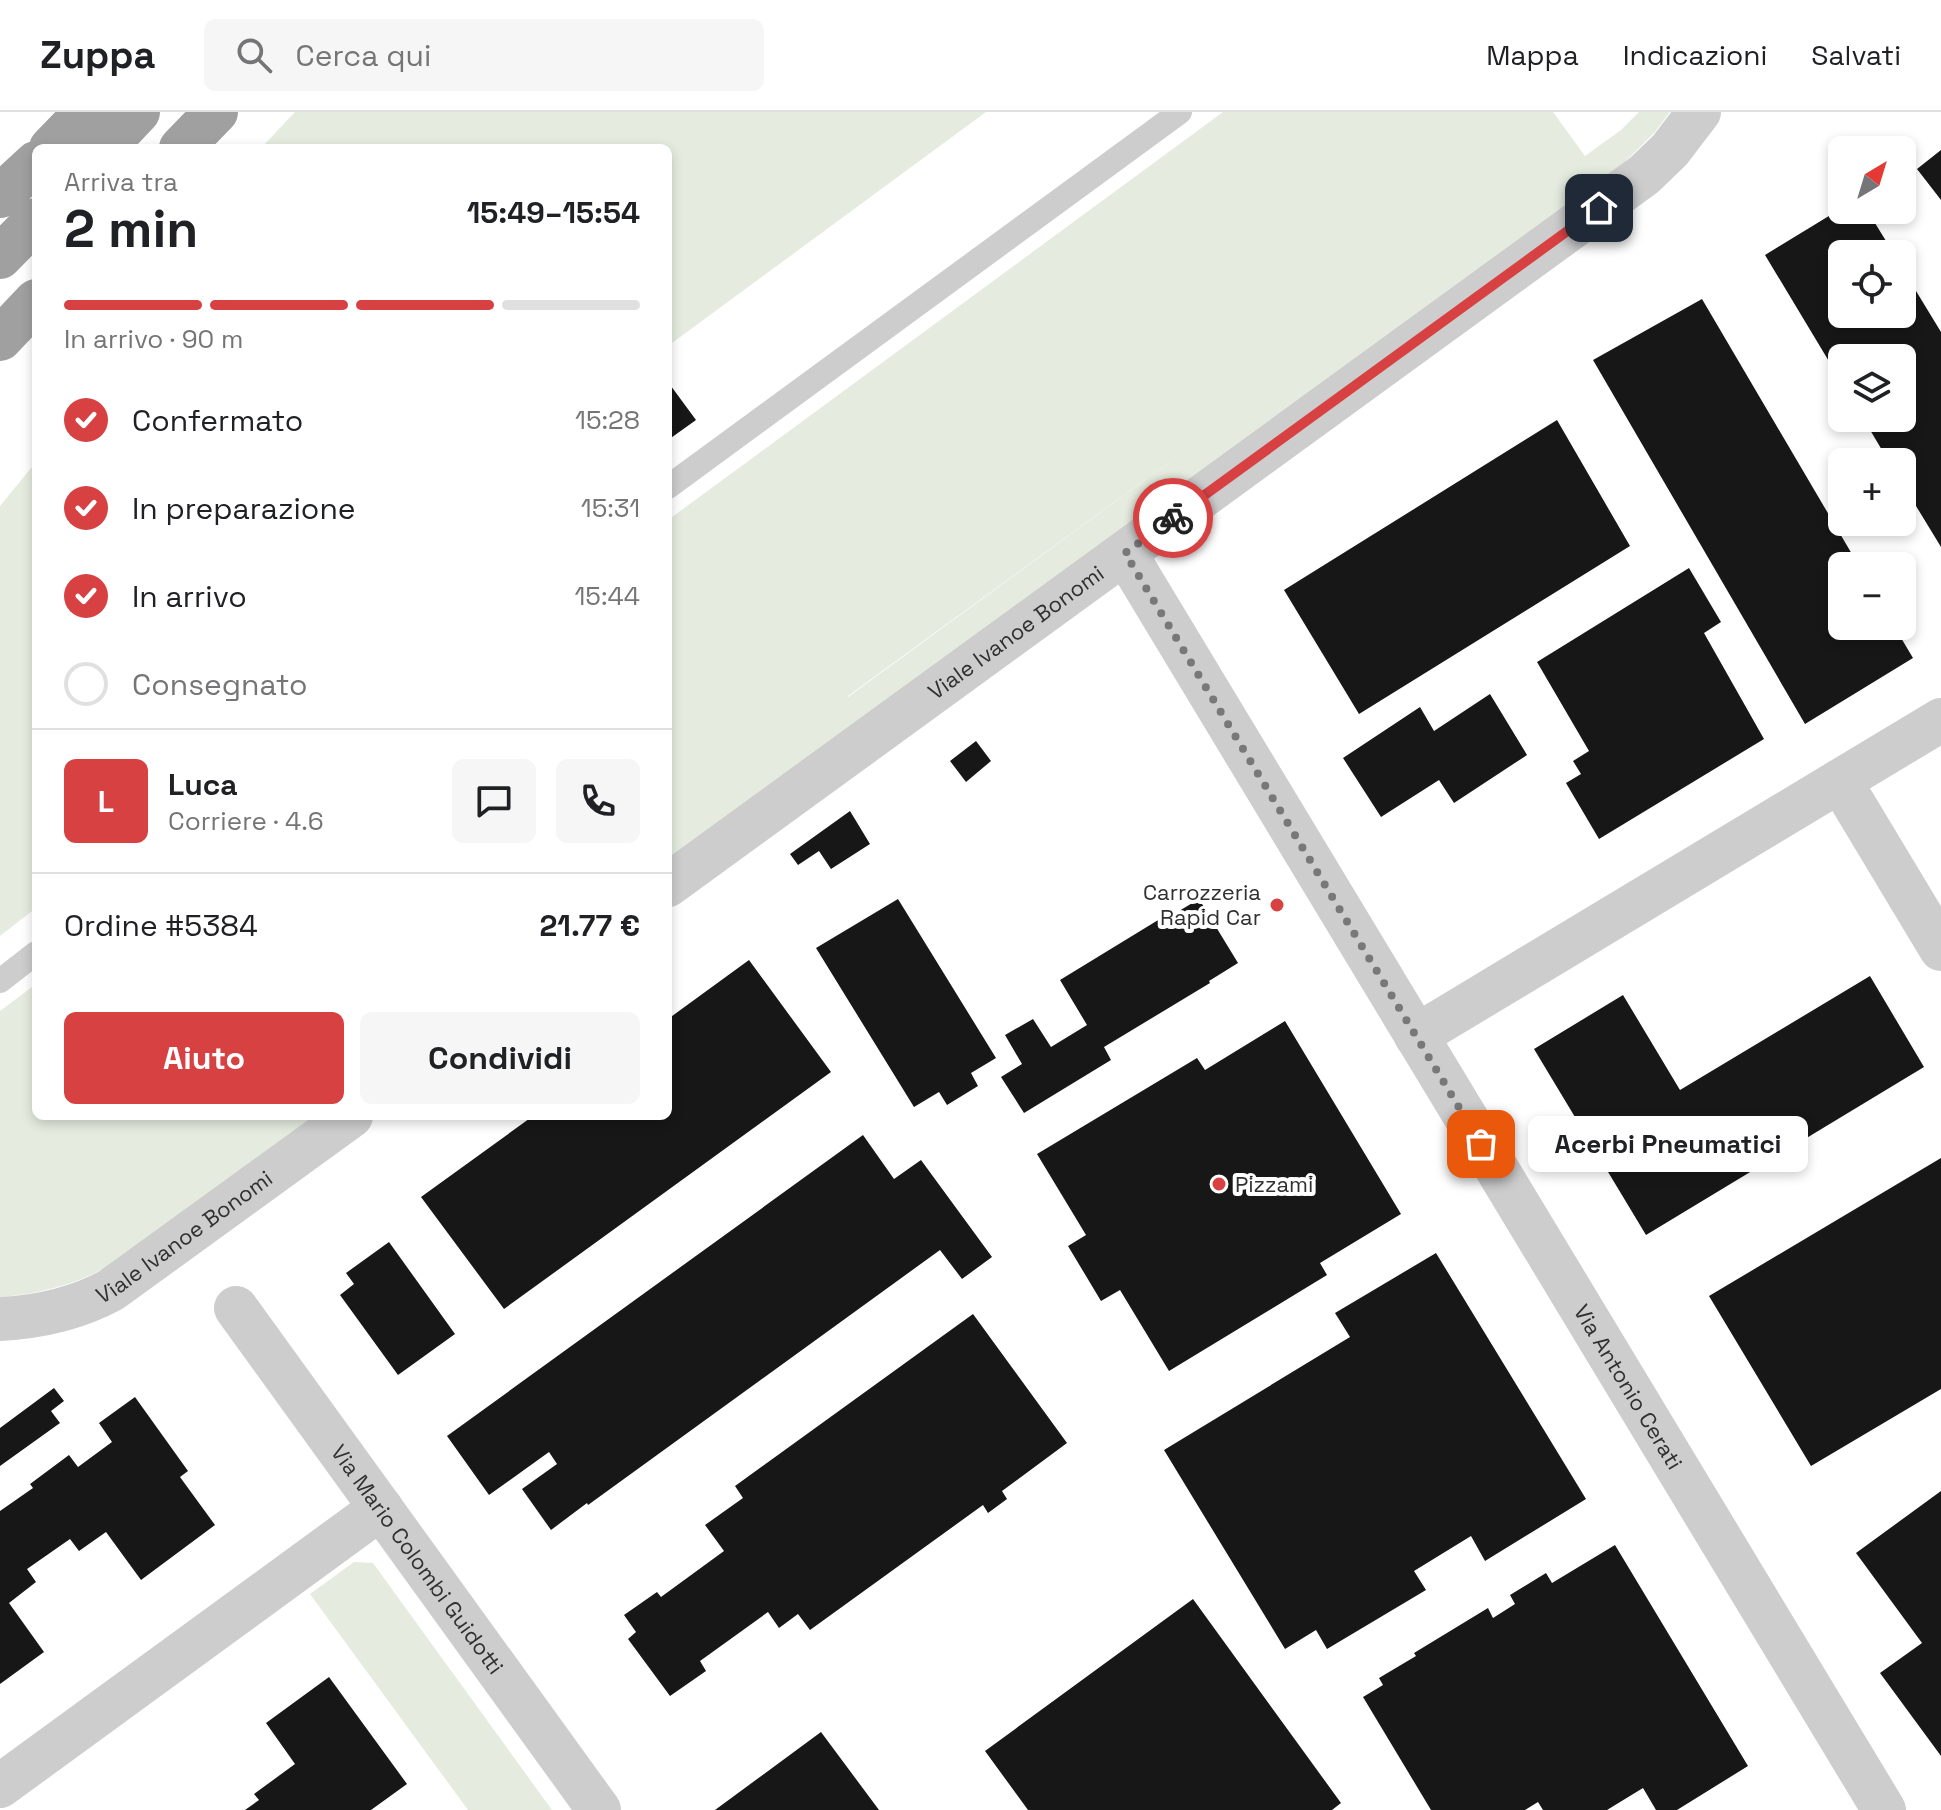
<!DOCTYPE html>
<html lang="it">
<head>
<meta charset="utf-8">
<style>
	body { margin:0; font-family:"Space Grotesk",sans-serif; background:#f6f6f6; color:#202124; height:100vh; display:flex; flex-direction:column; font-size:30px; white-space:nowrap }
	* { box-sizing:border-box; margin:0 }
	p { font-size:26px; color:#757577 }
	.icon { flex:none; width:44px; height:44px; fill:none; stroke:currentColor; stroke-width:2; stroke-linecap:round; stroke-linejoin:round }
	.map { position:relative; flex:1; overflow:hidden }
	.drawer { position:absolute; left:32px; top:32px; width:640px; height:976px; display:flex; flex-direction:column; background:#fff; border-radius:12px; box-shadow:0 4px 12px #0003 }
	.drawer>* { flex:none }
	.needle { width:52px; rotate:38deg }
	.fabs { position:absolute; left:1828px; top:24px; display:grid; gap:16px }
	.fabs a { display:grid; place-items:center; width:88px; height:88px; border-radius:12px; background:#fff; box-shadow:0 4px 12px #0003; font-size:40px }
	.pin { position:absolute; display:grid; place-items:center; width:68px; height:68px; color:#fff; margin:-34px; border-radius:16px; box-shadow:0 4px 12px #0006 }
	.courier { position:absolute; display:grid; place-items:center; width:80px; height:80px; margin:-40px; border:6px solid #d84142; border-radius:50%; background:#fff; color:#222; box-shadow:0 2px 10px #0007 }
	.bubble { position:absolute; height:56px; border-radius:12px; background:#fff; box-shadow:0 4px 12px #0003; font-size:26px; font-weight:600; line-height:56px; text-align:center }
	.overview em { font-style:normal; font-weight:600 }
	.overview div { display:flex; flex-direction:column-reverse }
	.overview { display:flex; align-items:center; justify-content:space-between; height:136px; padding:0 32px }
	h1 { font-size:52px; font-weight:600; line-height:60px }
	.bar { display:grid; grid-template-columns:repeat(4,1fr); gap:12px 8px; align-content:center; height:96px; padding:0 32px }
	.bar i { height:10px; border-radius:6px; background:#e0e0e0 }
	.bar .on { background:#d84142 }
	.bar p { grid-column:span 4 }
	.line { display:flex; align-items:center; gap:20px; padding:0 32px; border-top:2px solid #e0e0e0 }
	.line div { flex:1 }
	.round { display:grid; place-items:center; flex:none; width:84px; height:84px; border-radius:12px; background:#f6f6f6 }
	ol { padding:0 32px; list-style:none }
	li { display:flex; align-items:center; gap:24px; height:88px }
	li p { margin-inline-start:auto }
	li .icon { padding:8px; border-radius:50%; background:#d84142; color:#fff; stroke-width:4 }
	li:last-child { color:#757577 }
	li i { width:44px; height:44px; border:4px solid #e0e0e0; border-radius:50% }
	.cta { display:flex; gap:16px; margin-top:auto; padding:16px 32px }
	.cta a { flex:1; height:92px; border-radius:12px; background:#d84142; color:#fff; font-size:32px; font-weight:600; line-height:92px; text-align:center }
	.cta a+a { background:#f6f6f6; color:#202124 }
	header { display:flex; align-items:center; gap:48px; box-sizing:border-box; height:112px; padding:0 40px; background:#fff; border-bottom:2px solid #e0e0e0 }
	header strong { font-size:38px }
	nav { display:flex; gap:44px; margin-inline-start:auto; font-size:28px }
	.search { width:560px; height:72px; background:#f6f6f6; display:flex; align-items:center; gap:20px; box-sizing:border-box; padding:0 28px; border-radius:12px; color:#757577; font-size:30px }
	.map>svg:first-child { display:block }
</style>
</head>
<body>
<header>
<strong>Zuppa</strong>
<div class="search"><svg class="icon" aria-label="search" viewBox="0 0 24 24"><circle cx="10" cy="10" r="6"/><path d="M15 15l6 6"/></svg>Cerca qui</div>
<nav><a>Mappa</a><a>Indicazioni</a><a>Salvati</a></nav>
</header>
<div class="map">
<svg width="1941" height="1698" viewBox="0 0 1941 1698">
	<rect width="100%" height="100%" fill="#fff"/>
	<!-- green -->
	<path fill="#e5ecdf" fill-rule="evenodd" d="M295 0H986L668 234V36H261Z
		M1223 0H1553L1585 44 1621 18 1639 0H1670L1655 20 1620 55 668 749V408ZM1227 308 848 585V584Z
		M36 350V796L0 824V394Z
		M36 872V1004H317L109 1154C74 1173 39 1182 0 1185V899Z
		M354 1450 373 1451 552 1698H468L310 1482Z"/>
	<!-- building -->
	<path fill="#171717" d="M1941 38V88L1917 57Z
		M1842 96V98H1867L1894 142H1842V202H1902V156L1941 220V435L1902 371V350H1889L1863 306H1902V246H1842V271L1765 143Z
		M1702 187 1859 454H1842V514H1894L1913 546 1805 612 1593 248Z
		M668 270 696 308 668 328Z
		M1557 308 1630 434 1359 602 1284 478Z
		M1689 456 1721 510 1704 521 1764 627 1599 727 1566 671 1581 662 1573 649 1589 639 1537 550Z
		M1490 582 1527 643 1454 691 1439 668 1381 705 1343 646 1420 595 1434 619Z
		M976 629 991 649 966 670 950 649Z
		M850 699 870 732 831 757 819 739 798 753 790 742Z
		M898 787 996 946 971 961 978 974 947 993 939 980 914 995 816 836Z
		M1199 787 1238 851 1209 869 1210 871 1104 935 1111 948 1024 1001 1001 965 1022 952 1005 923 1033 907 1051 935 1087 913 1060 868 1168 802 1169 805Z
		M749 848 831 960 504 1197 421 1085 533 1004H668V907Z
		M1870 864 1924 955 1646 1123 1534 937 1623 883 1680 978Z
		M1285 909 1401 1102 1320 1151 1327 1163 1169 1259 1120 1178 1101 1189 1068 1134 1086 1123 1037 1042 1197 946 1205 958Z
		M863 1023 894 1067 921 1048 992 1145 962 1167 940 1138 588 1393 587 1391 551 1418 522 1377 557 1352 549 1340 489 1383 447 1324Z
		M1941 1046V1277L1811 1354 1709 1184Z
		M389 1130 455 1222 398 1263 340 1183 354 1172 346 1161Z
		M1436 1141 1586 1387 1485 1449 1471 1424 1414 1459 1426 1478 1327 1537 1316 1518 1285 1537 1164 1338 1350 1225 1335 1201Z
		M973 1202 1067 1331 1002 1379 1007 1387 988 1401 983 1393 810 1518 798 1502 779 1516 768 1500 700 1549 706 1559 670 1584 628 1527 636 1520 624 1503 657 1480 661 1485 724 1439 705 1413 743 1386 735 1374Z
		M54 1276 64 1289 51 1299 60 1311 0 1354V1316Z
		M135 1285 188 1359 180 1365 215 1413 141 1468 106 1420 79 1439 70 1427 27 1457 36 1470 9 1491 44 1540 0 1572V1399L33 1376 30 1372 69 1343 78 1355 112 1330 99 1311Z
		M1941 1379V1644L1880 1561 1922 1531 1856 1441Z
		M1615 1433 1748 1654 1677 1698H1656L1643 1676 1607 1698H1543L1538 1690 1525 1698H1431L1363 1585 1383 1573 1379 1566 1416 1544 1414 1541 1488 1496 1493 1506 1515 1492 1510 1483 1546 1461 1552 1471Z
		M1193 1487 1341 1691 1332 1698H1028L985 1639Z
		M329 1565 407 1672 371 1698H245L259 1688 254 1682 295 1652 266 1611Z
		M821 1620 879 1698H715Z"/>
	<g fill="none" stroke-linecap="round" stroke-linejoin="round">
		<!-- service -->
		<path stroke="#cdcdcd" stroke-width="24" d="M668 375 1180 0
			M0 869 36 841"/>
		<!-- minor -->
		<g stroke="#cdcdcd" stroke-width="44">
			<path id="s1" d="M1125 441 1884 1698"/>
			<path d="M1840 669 1941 837"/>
			<path id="s2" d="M668 773 1644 63 1670 38 1699 0"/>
			<path d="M1416 924 1941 608"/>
			<path id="s3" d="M236 1196 599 1698"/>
			<path id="s4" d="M0 1207C39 1205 76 1197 111 1178L351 1004"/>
			<path d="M0 1674 381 1396"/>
		</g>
		<!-- trunk -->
		<path stroke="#a0a0a0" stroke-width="44" d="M51 36 86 0
			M104 36 138 0
			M181 36 216 0
			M0 84 36 51
			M0 145 36 108
			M0 227 36 189"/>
	</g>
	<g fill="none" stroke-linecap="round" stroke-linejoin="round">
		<!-- done -->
		<path stroke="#787878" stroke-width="8" stroke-dasharray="0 14.4" d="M1173 406 1125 441 1481 1032"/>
		<!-- route -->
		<path stroke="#d84142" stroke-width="10" d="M1173 406 1599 96"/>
	</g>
	<!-- markers -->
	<g fill="#d84142" stroke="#fff" stroke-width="3">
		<circle cx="1277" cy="793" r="8"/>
		<circle cx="1219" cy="1072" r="8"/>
	</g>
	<g text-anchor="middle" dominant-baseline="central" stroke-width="8" stroke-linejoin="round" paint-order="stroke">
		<!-- street labels -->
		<g font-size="22" fill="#303030" stroke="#fff">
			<text stroke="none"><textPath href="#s2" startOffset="430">Viale Ivanoe Bonomi</textPath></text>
			<text stroke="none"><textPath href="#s4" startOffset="206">Viale Ivanoe Bonomi</textPath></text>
			<text stroke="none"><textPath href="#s1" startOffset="974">Via Antonio Cerati</textPath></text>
			<text stroke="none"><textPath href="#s3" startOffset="310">Via Mario Colombi Guidotti</textPath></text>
		</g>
		<!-- poi labels -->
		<g font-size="22" fill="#303030" stroke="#fff" text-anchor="end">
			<text x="1261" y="780">Carrozzeria<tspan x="1261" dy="25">Rapid Car</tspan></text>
			<text x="1235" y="1072" text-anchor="start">Pizzami</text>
		</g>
	</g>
</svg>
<div class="fabs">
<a><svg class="needle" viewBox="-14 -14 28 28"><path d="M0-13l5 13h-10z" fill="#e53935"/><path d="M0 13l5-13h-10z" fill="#757577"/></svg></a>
<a><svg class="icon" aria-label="locate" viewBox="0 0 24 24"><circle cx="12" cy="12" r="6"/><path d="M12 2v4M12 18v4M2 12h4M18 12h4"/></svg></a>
<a><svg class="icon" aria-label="layers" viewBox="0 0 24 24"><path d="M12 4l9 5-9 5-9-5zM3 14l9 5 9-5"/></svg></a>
<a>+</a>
<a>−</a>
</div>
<div class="pin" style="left:1481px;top:1032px;background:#ea580c"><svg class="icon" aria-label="bag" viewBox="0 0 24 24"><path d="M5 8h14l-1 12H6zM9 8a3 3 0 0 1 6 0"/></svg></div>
<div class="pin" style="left:1599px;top:96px;background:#1f2937"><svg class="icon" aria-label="home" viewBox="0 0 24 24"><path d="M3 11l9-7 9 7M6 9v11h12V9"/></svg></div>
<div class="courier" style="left:1173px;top:406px"><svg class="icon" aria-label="bike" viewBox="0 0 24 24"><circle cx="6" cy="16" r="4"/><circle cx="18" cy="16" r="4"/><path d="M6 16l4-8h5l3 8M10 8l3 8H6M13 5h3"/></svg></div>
<div class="bubble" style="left:1528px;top:1004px;width:280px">Acerbi Pneumatici</div>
<section class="drawer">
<div class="overview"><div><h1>2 min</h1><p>Arriva tra</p></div><em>15:49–15:54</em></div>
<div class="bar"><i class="on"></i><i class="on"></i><i class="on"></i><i></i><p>In arrivo · 90 m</p></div>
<ol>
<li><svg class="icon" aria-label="check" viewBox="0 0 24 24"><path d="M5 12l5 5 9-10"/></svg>Confermato<p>15:28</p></li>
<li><svg class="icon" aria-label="check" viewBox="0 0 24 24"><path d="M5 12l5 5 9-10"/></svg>In preparazione<p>15:31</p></li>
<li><svg class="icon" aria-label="check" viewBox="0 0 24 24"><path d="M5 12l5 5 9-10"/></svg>In arrivo<p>15:44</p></li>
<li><i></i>Consegnato</li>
</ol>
<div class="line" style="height:144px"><b class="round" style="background:#d84142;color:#fff">L</b><div><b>Luca</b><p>Corriere · 4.6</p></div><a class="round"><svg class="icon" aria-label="chat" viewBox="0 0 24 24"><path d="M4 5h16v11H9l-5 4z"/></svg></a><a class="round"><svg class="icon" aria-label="phone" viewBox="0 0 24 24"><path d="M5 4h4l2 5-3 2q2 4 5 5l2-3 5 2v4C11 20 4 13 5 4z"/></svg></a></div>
<div class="line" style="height:104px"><div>Ordine #5384</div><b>21.77 €</b></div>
<div class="cta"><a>Aiuto</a><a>Condividi</a></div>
</section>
</div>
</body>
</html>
